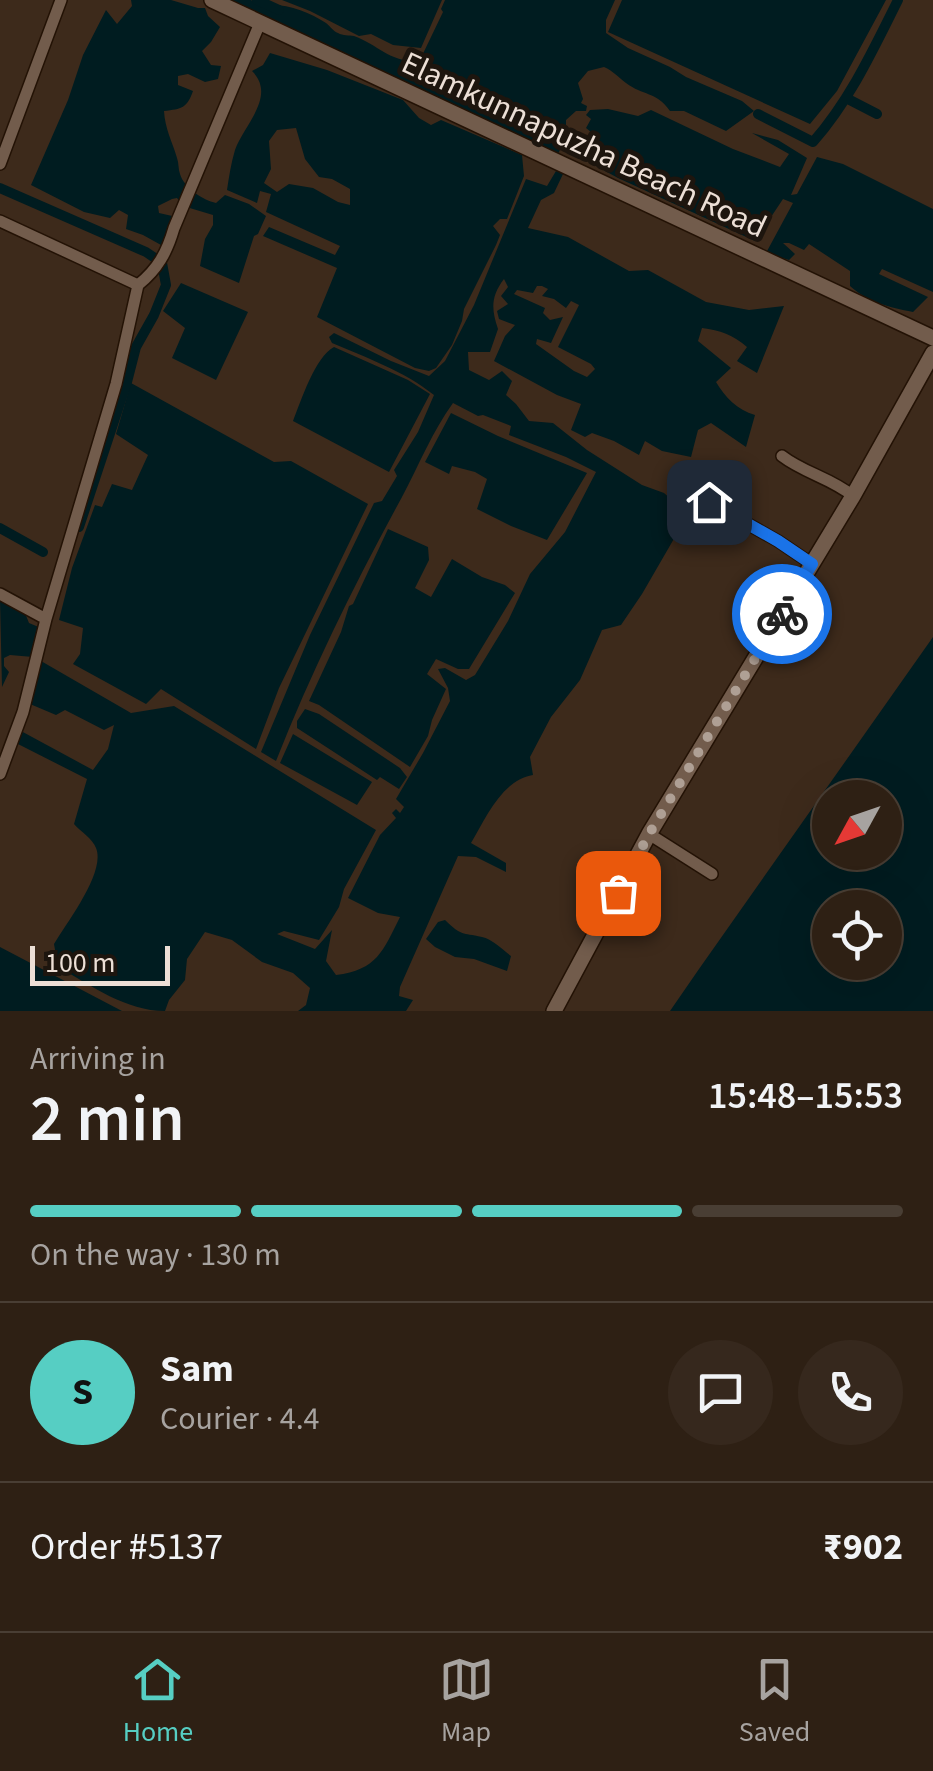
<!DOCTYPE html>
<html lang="en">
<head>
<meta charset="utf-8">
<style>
	body { margin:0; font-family:"Source Sans 3",sans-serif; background:#36281d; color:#f1f3f6; height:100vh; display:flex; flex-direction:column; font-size:38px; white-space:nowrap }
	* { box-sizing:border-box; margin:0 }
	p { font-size:32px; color:#a7a3a0 }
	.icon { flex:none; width:55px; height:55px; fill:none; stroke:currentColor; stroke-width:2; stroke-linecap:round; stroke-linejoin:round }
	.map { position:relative; height:1011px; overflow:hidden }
	.side { display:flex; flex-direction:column; background:#2e2014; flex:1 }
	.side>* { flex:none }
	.needle { width:65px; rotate:230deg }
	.controls { position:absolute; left:812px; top:780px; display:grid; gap:20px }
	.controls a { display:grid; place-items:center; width:90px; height:90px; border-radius:50%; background:#2e2014; box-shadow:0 10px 40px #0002,0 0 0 2px #493e34; font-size:50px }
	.scale { position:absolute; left:30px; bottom:25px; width:140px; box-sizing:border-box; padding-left:10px; border:5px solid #ecdfd6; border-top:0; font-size:28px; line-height:35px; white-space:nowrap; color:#ecdfd6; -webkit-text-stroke:8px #1d150e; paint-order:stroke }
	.pin { position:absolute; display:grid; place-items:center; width:85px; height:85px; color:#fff; margin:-42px; border-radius:20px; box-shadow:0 5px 15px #0006 }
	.courier { position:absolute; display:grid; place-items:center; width:100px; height:100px; margin:-50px; border:8px solid #1a73e8; border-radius:50%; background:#fff; color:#222; box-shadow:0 2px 12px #0007 }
	.headline em { font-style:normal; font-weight:600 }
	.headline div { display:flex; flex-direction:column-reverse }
	.headline { display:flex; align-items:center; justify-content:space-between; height:170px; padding:0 30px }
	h1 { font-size:65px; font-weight:600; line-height:75px }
	.bar { display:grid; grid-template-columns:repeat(4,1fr); gap:15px 10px; align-content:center; height:120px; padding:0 30px }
	.bar i { height:12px; border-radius:8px; background:#493e34 }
	.bar .on { background:#56cec3 }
	.bar p { grid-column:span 4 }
	.line { display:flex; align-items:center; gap:25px; padding:0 30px; border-top:2px solid #493e34 }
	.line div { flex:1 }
	.round { display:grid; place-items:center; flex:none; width:105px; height:105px; border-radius:52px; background:#36281d }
	.tabs { display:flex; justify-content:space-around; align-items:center; height:140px; border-top:2px solid #493e34; background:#2e2014; font-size:28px; color:#a7a3a0 }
	.tabs a { display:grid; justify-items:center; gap:5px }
	.tabs .on { color:#56cec3 }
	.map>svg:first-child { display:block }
</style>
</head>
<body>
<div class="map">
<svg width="933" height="1011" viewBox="0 0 933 1011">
	<rect width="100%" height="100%" fill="#3d2a1b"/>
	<!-- water -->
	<path fill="#001c20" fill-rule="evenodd" d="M131 0H171L198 8H205L208 16 220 27 211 42 202 51 211 65 221 66 218 79 205 82 188 74 178 76V85L193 91C187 108 182 109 164 111 165 129 172 141 177 158 179 163 178 169 180 174 184 188 203 200 216 203L225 195 249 204 266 216 258 234 254 236 239 283 200 266 205 239 213 225V215L183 206 177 198 172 199 158 206 159 213 181 218 168 242 161 245 143 235 126 229 128 215 119 210 110 218 84 212 31 185 68 100 83 55 106 10 117 24 132 6Z
		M229 0H251L260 6C281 1 308 11 326 23 331 27 333 31 338 33 343 36 349 35 354 36 379 45 387 61 419 62L443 12 441 9 445 0H615L606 20V33L628 48 670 67 686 77 742 101 754 111 726 131 684 111H670C656 91 643 96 626 83 618 77 613 71 604 67L588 71 578 83 583 99 581 103 587 106 586 111H576L566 120V137L557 156Z
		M282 0H442L421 48 393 45 371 34 359 36 310 11Z
		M622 0H886L837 91 810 124 608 32Z
		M270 53 327 70 403 100 419 118 431 125 441 120 522 155 524 176 507 219H500L493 226 500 235 496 245 464 309 462 321 452 345 436 368 429 371 415 368 317 317 337 268 263 236 269 227 335 255 340 246 266 212 271 194 260 191 257 203 227 190C229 177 231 163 235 150 244 125 277 96 252 71L263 65ZM296 128 305 159 319 177 332 179 350 189V205L338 202 313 188 289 184 277 192 264 183 271 169 269 141 277 130Z
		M608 109 638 116 651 110 733 149 780 167 789 154 752 133 778 140 807 158 791 195 797 194 817 157 843 164 933 209V292L882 269 879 274 928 297 913 312C889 307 869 303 850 286V271L809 244 804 250 789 243H783L795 254 789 260 766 253 793 203 783 199 755 241 618 178 596 166 593 150 580 144 585 142 591 132 586 128 591 119 586 115 590 110Z
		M556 171 563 174 554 193 541 200 528 228 568 237 629 271 648 270 706 302 749 310 784 306 757 373 737 361 747 347C733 335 720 330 702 328L698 341 731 368 716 382C725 397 737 410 755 415L746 447 711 423 698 430 691 457 662 451 645 441 639 455 614 441 592 433 585 437 571 430 581 404 557 395 494 361 505 336 515 325 499 319 497 311 508 304 501 296 508 287 504 279C491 296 491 309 498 329L490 352H468L469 370 489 380 502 371 512 381 506 395 516 404 529 421 553 423 587 450 642 485 664 493 672 500 690 511 642 594 621 625 602 630 580 680 551 717 530 757 533 775C502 780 486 818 471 843L506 863V872L476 857 458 856 400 987 399 996 413 1000 406 1011H298L306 1005 310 988 293 973 262 962 232 940 205 932 187 959 185 980 169 1000 165 1011C126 1011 92 986 58 967L54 944C67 922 106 872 96 848 93 839 80 831 74 824L87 779 16 743 21 731 93 770 108 749 114 725 104 730 65 710 56 715 30 704 41 661 131 713 174 706 376 830 344 889 339 907 319 940 284 931 277 934 315 949 332 930 326 961 336 975C377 970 383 951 400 917L378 913 348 898 380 835 396 818 392 813 396 809 400 813 404 807 396 799 423 753 450 701 448 688 438 669 445 668 466 680 475 675 508 621 530 574 565 532 596 472 566 457 509 435 511 426 483 415 478 416 453 403C432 432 419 465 402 497 355 583 312 670 276 761L261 752 310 635 374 503 382 501 397 476 394 470 418 432 434 395C404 371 367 358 332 343L329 337 334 333 391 361 429 376 445 361 474 305 526 179 547 186ZM537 286H542L548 289 542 296 554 299 566 308 571 301 579 305 558 347 591 364 595 369 587 377 574 371 536 344 537 339 551 343 563 317 550 320 543 313 545 308 514 294 517 290 533 293Z
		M181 283 248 312 216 380 172 358 185 328 163 311Z
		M334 347 408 380 430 394 389 472 293 421C301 401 315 357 334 347Z
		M131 383 274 462 291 461 368 504 279 688 256 749 161 689 146 704 73 664 80 654 83 628 59 620 72 568 95 505 102 507 112 484 132 490 148 455 116 434Z
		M451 413 498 436 587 473 547 540 511 526 477 509 487 479 475 472 452 466 449 474 425 462Z
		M388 529 428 547 429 560 415 588 431 597 452 559 482 577 505 585 515 593 469 669H458L436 659 427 674 446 689 432 720 428 736 410 767 319 705 309 701 341 632 349 606 353 604Z
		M0 600 25 613 29 623 41 628 33 657 10 655 4 658V666L9 672 2 687Z
		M933 637V1011H670L699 969ZM830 798H885V852H830ZM830 908H885V962H830Z
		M305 709 319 714 400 768 407 777 399 789 380 777 377 780 297 728V721Z
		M293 734 372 782 357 805 280 763Z
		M445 920C463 937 461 932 482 937 492 939 503 950 511 956L507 971 474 959 455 957 435 947 426 939 438 922Z
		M0 947 122 1011H0Z"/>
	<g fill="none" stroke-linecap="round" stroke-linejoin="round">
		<!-- canal -->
		<path stroke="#001c20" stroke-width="10" d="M257 0 279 10
			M846 98 877 114
			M758 114 813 142C850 100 873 50 898 0
			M0 188 146 252 162 263 166 285 154 315 136 347 127 382 79 527
			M0 528 43 552"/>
		<!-- street casing -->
		<g stroke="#231205" stroke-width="14">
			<path id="street" d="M0 164 61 0
				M0 221 138 285 116 384 46 619 0 594
				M138 285C158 269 167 252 174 228L260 23
				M782 456C804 473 831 478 853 496
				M709 502 778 541 812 564
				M0 774 23 712 46 619
				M649 834 712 874"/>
		</g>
		<!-- secondary casing -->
		<g stroke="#231205" stroke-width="18">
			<path id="secondary" d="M212 0 933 338
				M554 1011 649 834 853 496 933 353"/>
		</g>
		<!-- street -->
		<use href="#street" stroke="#725c4c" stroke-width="11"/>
		<!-- secondary -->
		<use href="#secondary" stroke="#725c4c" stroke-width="15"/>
	</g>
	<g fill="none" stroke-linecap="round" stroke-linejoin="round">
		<!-- done -->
		<path stroke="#afa095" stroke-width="10" stroke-dasharray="0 18" d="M618 893 649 834 782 614"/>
		<!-- route -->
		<path stroke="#1a73e8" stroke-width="12" d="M709 502 778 541 812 564 782 614"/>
	</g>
	<g text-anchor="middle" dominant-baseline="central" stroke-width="10" stroke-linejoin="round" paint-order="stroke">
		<!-- street labels -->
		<g font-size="32" fill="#ecdfd6" stroke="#1d150e">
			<text transform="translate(584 145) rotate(25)">Elamkunnapuzha Beach Road</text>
		</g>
	</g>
</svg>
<div class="controls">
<a><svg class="needle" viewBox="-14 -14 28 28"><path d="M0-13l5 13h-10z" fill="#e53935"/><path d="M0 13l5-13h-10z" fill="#a7a3a0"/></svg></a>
<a><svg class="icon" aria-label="locate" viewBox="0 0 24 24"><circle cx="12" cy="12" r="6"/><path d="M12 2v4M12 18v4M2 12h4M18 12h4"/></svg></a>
</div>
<div class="scale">100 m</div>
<div class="pin" style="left:618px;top:893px;background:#ea580c"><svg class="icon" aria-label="bag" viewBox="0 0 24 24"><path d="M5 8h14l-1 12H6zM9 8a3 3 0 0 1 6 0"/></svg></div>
<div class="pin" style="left:709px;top:502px;background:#1f2937"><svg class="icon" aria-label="home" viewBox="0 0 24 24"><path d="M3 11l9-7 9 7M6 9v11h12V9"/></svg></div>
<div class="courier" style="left:782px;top:614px"><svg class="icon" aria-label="bike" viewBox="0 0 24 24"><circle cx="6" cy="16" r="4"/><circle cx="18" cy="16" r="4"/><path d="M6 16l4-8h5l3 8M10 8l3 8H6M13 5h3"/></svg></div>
</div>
<section class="side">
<div class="headline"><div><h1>2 min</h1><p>Arriving in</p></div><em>15:48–15:53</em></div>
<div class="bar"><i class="on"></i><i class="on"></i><i class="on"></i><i></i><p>On the way · 130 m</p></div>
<div class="line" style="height:180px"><b class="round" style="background:#56cec3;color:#111">S</b><div><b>Sam</b><p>Courier · 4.4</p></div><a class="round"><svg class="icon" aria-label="chat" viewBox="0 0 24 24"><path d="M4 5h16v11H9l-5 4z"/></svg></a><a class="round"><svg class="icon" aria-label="phone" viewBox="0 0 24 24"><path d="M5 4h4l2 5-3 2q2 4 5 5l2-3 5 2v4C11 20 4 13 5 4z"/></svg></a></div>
<div class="line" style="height:130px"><div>Order #5137</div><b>₹902</b></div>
</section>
<nav class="tabs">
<a class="on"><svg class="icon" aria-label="home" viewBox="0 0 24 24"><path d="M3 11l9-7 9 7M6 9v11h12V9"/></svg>Home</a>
<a><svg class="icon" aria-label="map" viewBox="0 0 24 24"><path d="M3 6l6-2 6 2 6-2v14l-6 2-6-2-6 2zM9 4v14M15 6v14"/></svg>Map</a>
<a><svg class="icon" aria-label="saved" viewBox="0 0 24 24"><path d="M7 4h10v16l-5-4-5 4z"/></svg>Saved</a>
</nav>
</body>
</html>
